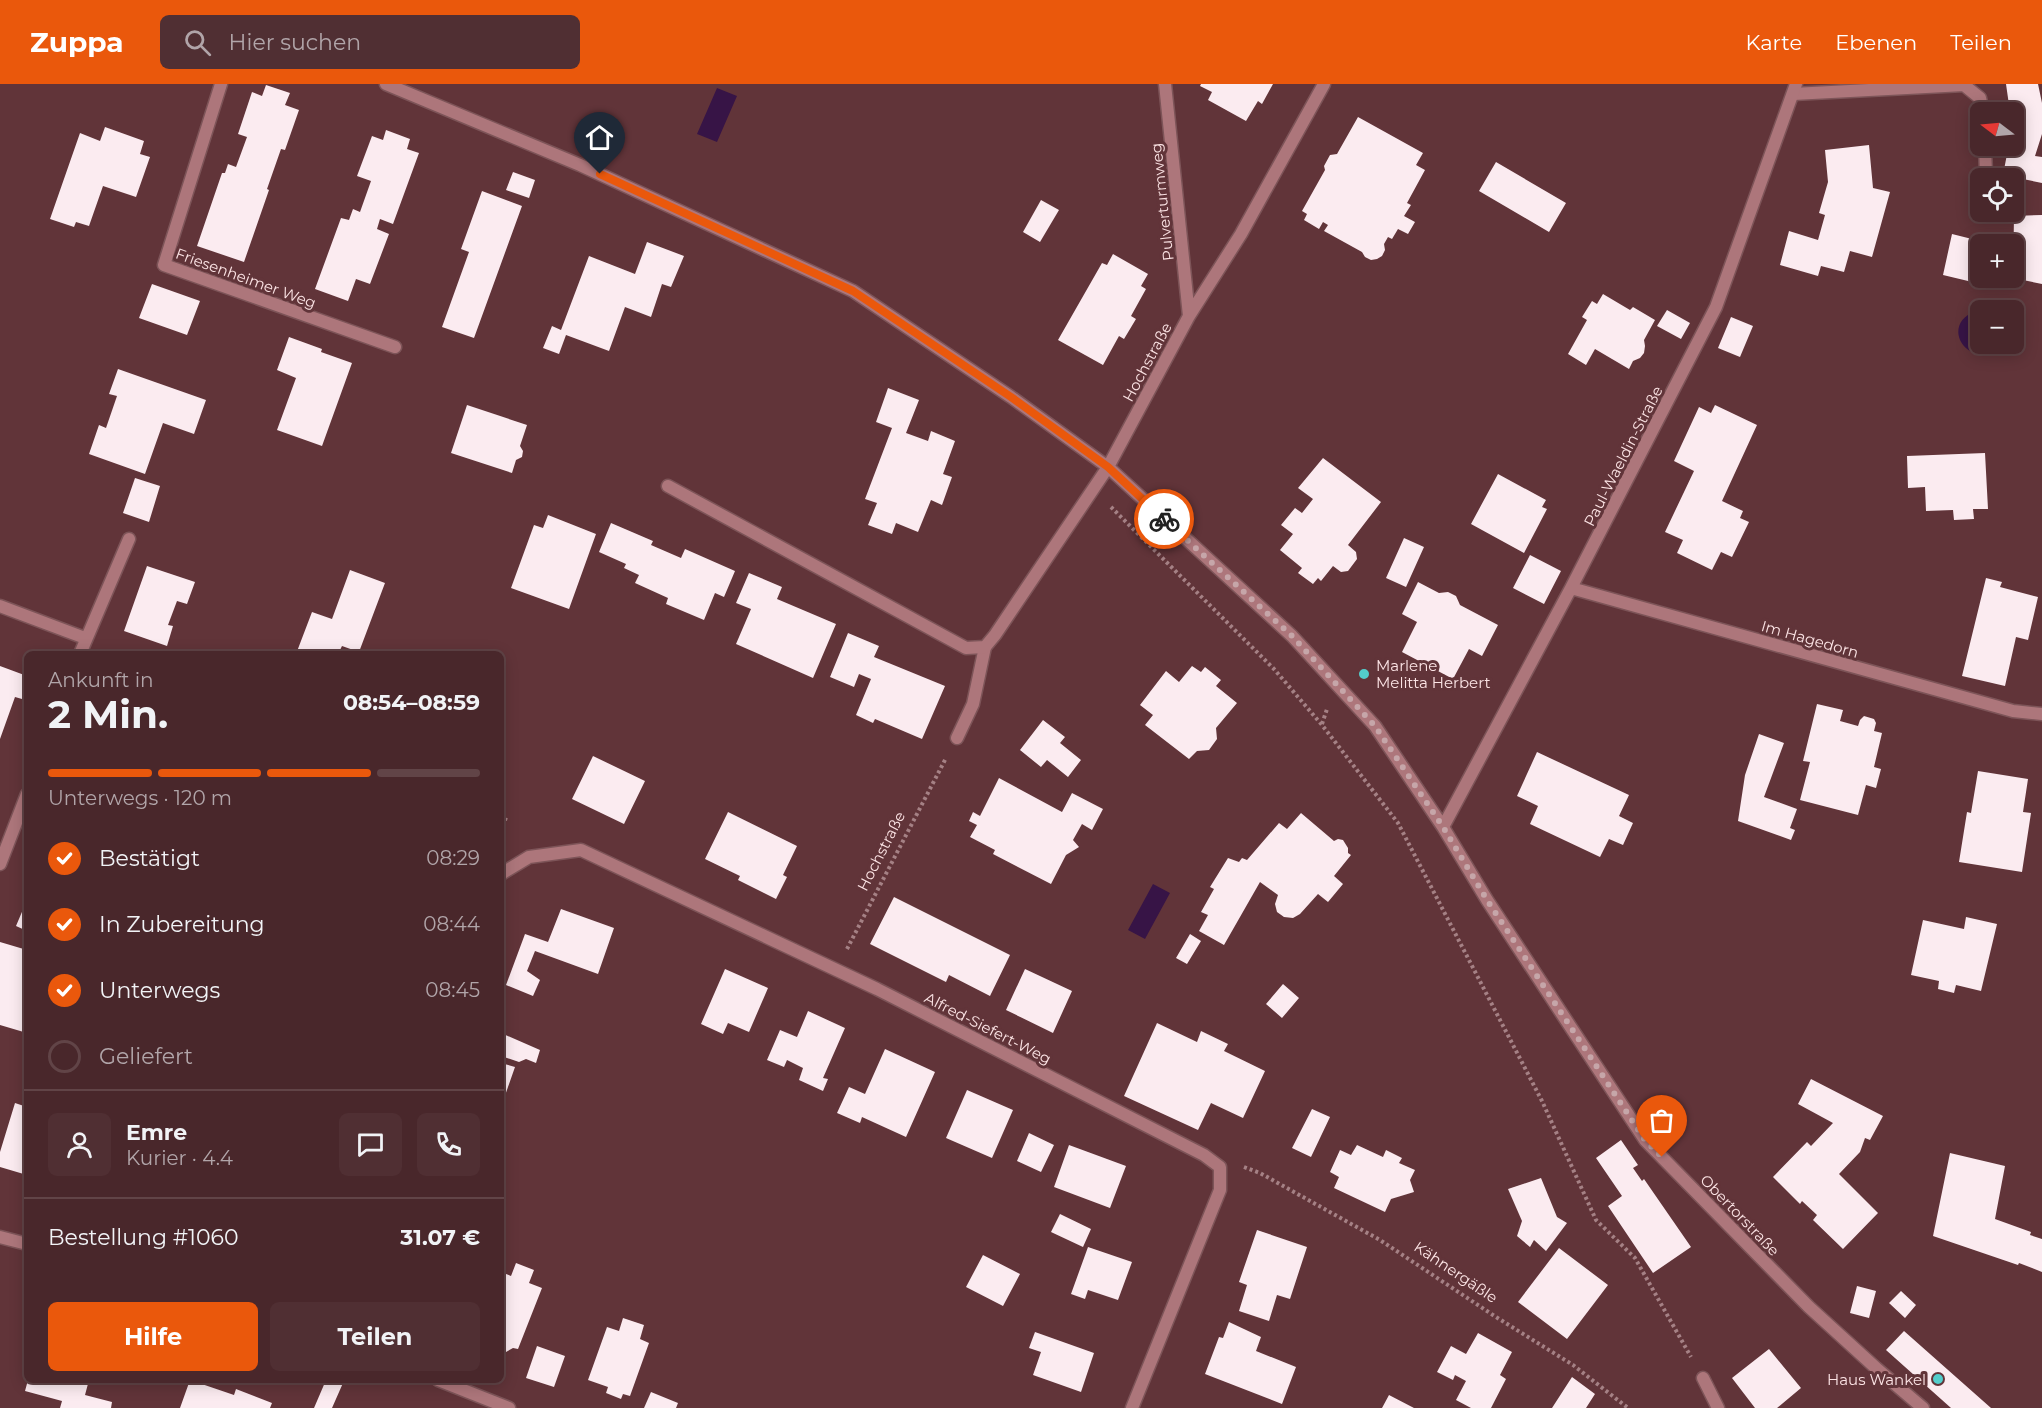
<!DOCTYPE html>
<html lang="de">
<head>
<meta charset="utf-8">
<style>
	body { margin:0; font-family:Montserrat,sans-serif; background:#502f33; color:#f1f3f6; height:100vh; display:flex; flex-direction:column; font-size:22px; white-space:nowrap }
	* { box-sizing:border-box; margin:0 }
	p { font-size:20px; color:#b1a5a9 }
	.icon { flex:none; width:33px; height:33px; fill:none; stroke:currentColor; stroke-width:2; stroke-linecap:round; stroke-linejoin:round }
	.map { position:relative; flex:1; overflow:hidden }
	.sheet { position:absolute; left:24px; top:567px; width:480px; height:732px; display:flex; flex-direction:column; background:#49272b; border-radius:9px; box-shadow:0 3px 15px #0003,0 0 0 2px #614447 }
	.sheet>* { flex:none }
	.needle { width:39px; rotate:286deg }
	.buttons { position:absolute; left:1970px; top:18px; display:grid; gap:12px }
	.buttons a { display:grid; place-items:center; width:54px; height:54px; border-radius:9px; background:#49272b; box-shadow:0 3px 15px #0003,0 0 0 2px #614447; font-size:30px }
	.pin { position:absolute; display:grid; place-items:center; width:51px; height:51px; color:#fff; margin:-62px -26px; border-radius:50% 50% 50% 0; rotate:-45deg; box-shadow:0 0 6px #0007 }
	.pin .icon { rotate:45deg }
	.courier { position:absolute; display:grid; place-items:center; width:60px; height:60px; margin:-30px; border:4px solid #ea580c; border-radius:50%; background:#fff; color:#222; box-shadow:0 2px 8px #0007 }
	.headline em { font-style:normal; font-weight:700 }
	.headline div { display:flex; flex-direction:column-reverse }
	.headline { display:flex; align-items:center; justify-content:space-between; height:102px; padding:0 24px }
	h1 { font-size:39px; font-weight:700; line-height:45px }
	.bar { display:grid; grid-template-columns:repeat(4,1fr); gap:9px 6px; align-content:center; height:72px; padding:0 24px }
	.bar i { height:8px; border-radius:4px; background:#614447 }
	.bar .current { background:#ea580c }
	.bar p { grid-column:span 4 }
	.line { display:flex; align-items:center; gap:15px; padding:0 24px; border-top:2px solid #614447 }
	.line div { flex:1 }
	.round { display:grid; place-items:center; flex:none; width:63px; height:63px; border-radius:9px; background:#502f33 }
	ol { padding:0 24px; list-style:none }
	li { display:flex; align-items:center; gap:18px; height:66px }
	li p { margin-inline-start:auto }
	li .icon { padding:6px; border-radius:50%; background:#ea580c; color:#fff; stroke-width:4 }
	li:last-child { color:#b1a5a9 }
	li i { width:33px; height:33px; border:3px solid #614447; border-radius:50% }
	.action { display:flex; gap:12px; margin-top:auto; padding:12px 24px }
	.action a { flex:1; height:69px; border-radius:9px; background:#ea580c; color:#fff; font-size:24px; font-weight:700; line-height:69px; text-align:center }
	.action a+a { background:#502f33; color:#f1f3f6 }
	header { display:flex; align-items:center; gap:36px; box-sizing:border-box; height:84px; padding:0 30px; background:#ea580c; color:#fff }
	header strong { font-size:28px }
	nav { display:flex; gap:33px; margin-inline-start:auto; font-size:21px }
	.search { width:420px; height:54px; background:#502f33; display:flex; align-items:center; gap:15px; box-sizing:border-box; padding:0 21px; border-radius:9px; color:#b1a5a9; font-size:22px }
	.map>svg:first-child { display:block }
</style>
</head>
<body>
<header>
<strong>Zuppa</strong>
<div class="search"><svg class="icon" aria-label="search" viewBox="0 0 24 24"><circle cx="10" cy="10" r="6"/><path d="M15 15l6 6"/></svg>Hier suchen</div>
<nav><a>Karte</a><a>Ebenen</a><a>Teilen</a></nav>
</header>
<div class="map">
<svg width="2042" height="1324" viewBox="0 0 2042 1324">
	<rect width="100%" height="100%" fill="#613439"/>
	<!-- water -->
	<path fill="#371446" d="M717 4 737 12 717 58 697 50Z
		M1976 227H1980V260H1997C1971 289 1937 241 1976 227Z
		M1153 800 1170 809 1145 855 1128 846Z"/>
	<!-- building -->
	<path fill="#fbebf0" d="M1201 0H1273L1262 20 1258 17 1246 37 1208 16 1212 8 1200 2Z
		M2006 0H2038L2042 19V50L2035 72 2042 73V99L2003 91 2008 65 2013 66V28H2010Z
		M266 1 290 9 285 21 299 26 285 66 281 65 267 105 269 106 244 178 197 162 222 89H225L228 80 236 83 247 53 238 50 252 8 262 12Z
		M1358 33 1423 69 1416 81 1425 86 1407 119 1411 121 1404 132 1415 138 1408 150 1398 145 1392 155 1388 153 1384 160 1385 166 1382 172 1377 175 1371 176 1365 173 1362 168 1324 147 1328 141 1323 138 1319 145 1304 136 1307 130 1302 127 1325 86 1324 82 1330 71 1337 70Z
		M105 43 144 57 140 70 150 73 136 113 103 102 89 142 76 138 74 143 50 135 80 49 100 57Z
		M386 46 410 55 407 65 419 69 393 140 380 135 377 145 389 150 370 200 356 195 348 217 315 205 341 134 349 136 353 125 360 128 371 97 357 92 372 52 383 56Z
		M1869 61 1873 104 1890 108 1872 173 1850 167 1844 188 1821 182 1818 192 1780 181 1789 147 1818 156 1825 131 1819 129 1828 98 1825 66Z
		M1496 78 1566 119 1549 148 1479 107Z
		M513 88 535 96 529 114 506 106Z
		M482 107 522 122 474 254 442 243 469 168 461 165Z
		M1041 116 1059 126 1040 158 1023 148Z
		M2042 131V200L2013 194 2014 132Z
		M1952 150 1992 160H1980V194H1991L1989 202 1943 191Z
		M647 158 684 172 671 203 662 200 651 233 625 223 609 267 566 251 559 270 543 264 552 242 561 246 589 172 635 190Z
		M1113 170 1148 190 1141 202 1146 205 1131 232 1136 235 1124 255 1119 252 1103 281 1058 256 1102 179 1107 181Z
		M152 200 200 217 187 251 139 234Z
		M1603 210 1630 226 1633 223 1655 236 1644 256 1645 262 1644 269 1640 274 1633 277 1629 285 1595 265 1586 281 1568 270 1587 236 1582 233 1592 217 1597 220Z
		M1667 226 1690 239 1681 255 1657 242Z
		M1731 233 1753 242 1740 273 1718 264Z
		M289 253 322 265 321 268 352 279 322 362 277 346 296 294 277 286Z
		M118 285 206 316 194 350 163 339 145 390 89 370 99 341 106 344 117 312 109 310Z
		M888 304 919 316 906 349 928 357 931 347 955 357 943 390 952 393 942 421 931 416 918 448 896 439 892 450 868 441 877 419 865 415 892 344 876 338Z
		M467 321 527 341 520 362 523 367 522 373 516 376 512 389 451 369Z
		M1715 321 1757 341 1722 417 1743 427 1740 434 1749 438 1732 473 1721 468 1712 486 1677 469 1683 456 1665 448 1694 387 1674 377 1699 323 1711 329Z
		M1985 369 1988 425H1973L1974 435 1954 436 1953 426 1926 427 1925 403 1908 404 1907 372Z
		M1323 374 1381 418 1348 461 1356 468 1357 475 1348 487 1341 488 1333 482 1321 497 1318 494 1313 500 1298 489 1302 484 1280 466 1293 450 1281 441 1295 424 1302 429 1313 415 1298 404Z
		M1498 390 1546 416 1542 423 1547 425 1524 469 1471 440Z
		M135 394 160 402 149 438 123 429Z
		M548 431 596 450 569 525 511 504 534 441 543 444Z
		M611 439 653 457 651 461 681 474 685 465 735 487 724 513 715 509 704 536 666 520 668 514 635 499 639 491 624 484 626 480 599 468Z
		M1404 454 1424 463 1406 503 1386 494Z
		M1530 471 1561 487 1544 520 1513 504Z
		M147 482 195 498 187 520 177 517 168 541 173 542 167 562 124 547Z
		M350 486 385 499 359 568 342 562 338 570H296L312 528 332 535Z
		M749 489 782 503 777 515 836 540 813 594 736 560 751 525 736 519Z
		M1986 494 2002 498 2000 503 2038 513 2028 556 2016 553 2005 602 1962 592Z
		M1418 498 1439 509 1448 508 1456 512 1460 521 1498 541 1482 572 1469 565 1453 595 1402 568 1417 538 1402 530Z
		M848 549 879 562 874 573 945 602 922 655 875 635 873 639 856 631 871 595 859 590 854 603 830 593Z
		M0 582 27 592V602L22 615 15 613 0 655Z
		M1192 582 1201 588 1205 583 1221 596 1216 602 1237 619 1216 644 1217 655 1209 666 1197 667 1189 675 1145 641 1153 631 1140 621 1166 587 1179 598Z
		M1817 620 1843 626 1840 637 1858 642 1860 636 1864 632 1874 635 1876 639 1874 647 1882 649 1874 683 1881 685 1876 704 1866 701 1858 731 1800 716 1810 678 1803 677Z
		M1043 636 1065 653 1060 659 1081 676 1068 693 1047 676 1041 683 1020 666Z
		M1759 650 1784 659 1764 713 1797 725 1790 744 1795 746 1791 756 1738 737 1745 691Z
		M1537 668 1629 711 1619 732 1633 739 1623 761 1609 755 1600 773 1530 740 1538 722 1517 712Z
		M593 672 645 697 624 740 572 715Z
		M1978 687 2028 695 2023 728 2031 729 2022 788 1959 778 1967 728 1971 729Z
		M999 694 1062 728 1072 709 1103 725 1092 746 1082 740 1073 756 1079 763 1066 771 1051 800 993 770 995 766 970 753 977 741 969 737 973 728 980 732Z
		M728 728 797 762 783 791 787 793 776 815 738 796 740 792 705 775Z
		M1301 729 1334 757 1338 755 1343 756 1348 764V769L1351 771 1334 792 1343 800 1328 818 1318 810 1300 830 1293 834 1284 833 1277 828 1275 820 1278 811 1260 798 1224 861 1199 847 1208 831 1201 828 1214 805 1210 803 1228 774 1239 778 1242 774 1247 776 1279 739 1287 745Z
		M894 813 1010 871 990 912 949 891 946 898 870 860Z
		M27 816V847L16 842Z
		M561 825 614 844 598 890 535 867 527 887 540 896 533 912 506 901 525 850 548 858Z
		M1966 833 1997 840 1981 907 1956 901 1954 909 1938 905 1939 897 1911 891 1923 836 1964 845Z
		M1190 850 1201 857 1187 880 1176 874Z
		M0 858 27 866 24 884 27 885V949L0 941Z
		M725 885 768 904 749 948 728 939 723 950 701 940Z
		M1025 885 1072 907 1053 949 1006 926Z
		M1283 900 1299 914 1282 934 1266 920Z
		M808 927 845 944 823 994 828 995 823 1007 799 996 803 984 787 976 784 983 767 976 780 946 797 953Z
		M1157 939 1197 958 1201 947 1228 960 1224 967 1265 987 1243 1034 1211 1019 1198 1046 1124 1012Z
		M501 949 540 966 536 979 526 975 519 978 501 972Z
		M885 965 935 988 906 1053 862 1033 860 1039 837 1029 849 1003 865 1010Z
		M501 979 515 983 501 1023Z
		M1811 995 1883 1032 1870 1056 1865 1054 1860 1068 1839 1090 1878 1129 1843 1165 1813 1136 1817 1131 1802 1117 1800 1120 1773 1093 1807 1058 1811 1062 1833 1039 1798 1020Z
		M967 1006 1013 1026 992 1074 946 1054Z
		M15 1019 27 1023V1091L0 1083V1068Z
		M1312 1025 1330 1033 1311 1073 1292 1064Z
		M1029 1049 1054 1061 1041 1088 1017 1077Z
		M1621 1056 1638 1081 1633 1084 1642 1097 1644 1095 1691 1163 1653 1189 1608 1122 1622 1112 1596 1074Z
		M1069 1061 1126 1082 1110 1124 1054 1103Z
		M1357 1061 1383 1073 1386 1066 1402 1074 1399 1079 1415 1086 1410 1096 1414 1108 1391 1115 1385 1128 1334 1104 1339 1093 1330 1088 1340 1066 1351 1071Z
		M1950 1069 2005 1082 1995 1135 2031 1148 2030 1151 2042 1155V1188L2019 1179 2018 1181 1933 1152Z
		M1541 1094 1557 1133 1567 1139 1546 1167 1534 1156 1530 1163 1517 1152 1522 1137 1508 1105Z
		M1060 1130 1091 1145 1083 1163 1051 1148Z
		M1257 1146 1307 1163 1290 1215 1277 1211 1269 1237 1239 1227 1247 1201 1239 1198Z
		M1088 1163 1132 1178 1118 1216 1088 1206 1085 1215 1071 1210Z
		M1559 1164 1608 1201 1567 1255 1518 1218Z
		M983 1171 1020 1190 1003 1222 966 1203Z
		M516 1179 534 1186 529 1199 542 1204 518 1265 513 1264 506 1268 501 1266V1188L511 1192Z
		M1857 1202 1876 1207 1869 1234 1850 1229Z
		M1901 1207 1916 1221 1905 1234 1889 1219Z
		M623 1234 644 1241 640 1255 649 1259 630 1312 623 1310 621 1315 606 1309 608 1303 588 1296 607 1243 619 1247Z
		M1229 1238 1261 1253 1256 1267 1296 1283 1282 1320 1205 1290 1219 1253 1223 1254Z
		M1904 1247 1991 1324H1951L1886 1266Z
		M1035 1248 1094 1269 1081 1308 1033 1291 1041 1268 1029 1264Z
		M1478 1249 1512 1268 1500 1291 1506 1295 1491 1324H1471L1456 1316 1466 1297 1455 1291 1453 1296 1437 1288 1451 1262 1466 1270Z
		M537 1262 565 1272 554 1303 526 1294Z
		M1769 1265 1801 1304 1777 1324H1755L1732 1294Z
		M1572 1293 1595 1310 1586 1324H1552Z
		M28 1296H89L85 1311 112 1318 111 1324H60L62 1317 25 1307Z
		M190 1296 234 1311 236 1305 272 1319 270 1324H180Z
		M326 1296H335L343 1299 332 1324H314Z
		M651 1308 678 1319 676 1324H644Z
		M1389 1311 1414 1324H1382Z"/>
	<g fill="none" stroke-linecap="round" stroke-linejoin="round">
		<!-- service casing -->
		<g stroke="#7d5458" stroke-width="15">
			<path id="service" d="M1793 10 1964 1 1980 14 1983 28
				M1985 62 1986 91
				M957 654 973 620 985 563
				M1703 1294 1718 1324"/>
		</g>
		<!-- minor casing -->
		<g stroke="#7d5458" stroke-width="15">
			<path id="minor" d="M221 0 164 181 395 263
				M386 0 580 81 853 207 1011 313 1108 383 1292 552 1375 642 1443 743 1487 816 1645 1056 1809 1223 1876 1284 1923 1324
				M1165 0 1189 232
				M668 402 966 564 985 563 995 551 1108 383 1189 232 1241 150 1324 0
				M1571 504 2013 627 2042 630
				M0 522 85 554
				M80 570 129 455
				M1443 743 1571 504 1716 223 1796 0
				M0 780 27 710
				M501 790 529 773 581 766 877 905 1204 1071 1220 1083V1106L1132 1324
				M0 1153 27 1160
				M438 1296 509 1324"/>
		</g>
		<!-- path -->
		<path stroke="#a58185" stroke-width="4" stroke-dasharray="3 3" stroke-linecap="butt" d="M1111 423 1274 585 1322 641 1398 739 1542 1017 1596 1136 1635 1174 1691 1273
			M1322 640 1327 625
			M501 731 506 733 501 750
			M847 865 946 674
			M1244 1083 1260 1089 1380 1156 1496 1233 1573 1281 1628 1324"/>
		<!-- service -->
		<use href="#service" stroke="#ad767b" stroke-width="12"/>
		<!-- minor -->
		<use href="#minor" stroke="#ad767b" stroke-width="12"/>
	</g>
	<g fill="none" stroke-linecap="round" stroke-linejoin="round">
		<!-- done -->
		<path stroke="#c6a6a9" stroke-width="6" stroke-dasharray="0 10.8" d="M1164 435 1292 552 1375 642 1443 743 1487 816 1645 1056 1662 1073"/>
		<!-- route -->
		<path stroke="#ea580c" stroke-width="8" d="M600 90 853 207 1011 313 1108 383 1164 435"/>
	</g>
	<!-- markers -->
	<g fill="#53cdcb" stroke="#613439" stroke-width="2">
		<circle cx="1364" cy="590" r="6"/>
		<circle cx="1938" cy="1295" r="6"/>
	</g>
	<g text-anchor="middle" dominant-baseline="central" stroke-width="6" stroke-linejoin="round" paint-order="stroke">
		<!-- street labels -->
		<g font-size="15" fill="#fce4e5" stroke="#613439">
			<text transform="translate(1162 118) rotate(-96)">Pulverturmweg</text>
			<text transform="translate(246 194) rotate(20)">Friesenheimer Weg</text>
			<text transform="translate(1147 278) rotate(-62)">Hochstraße</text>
			<text transform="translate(1623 372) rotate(-63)">Paul-Waeldin-Straße</text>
			<text transform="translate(1810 555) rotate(16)">Im Hagedorn</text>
			<text transform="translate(881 767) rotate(-63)">Hochstraße</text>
			<text transform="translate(988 944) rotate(27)">Alfred-Siefert-Weg</text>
			<text transform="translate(1740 1131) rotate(46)">Obertorstraße</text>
			<text transform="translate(1456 1188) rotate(34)">Kähnergäßle</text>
		</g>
		<!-- poi labels -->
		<g font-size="15" fill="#fce4e5" stroke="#613439" text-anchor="start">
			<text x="1376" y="581">Marlene<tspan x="1376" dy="17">Melitta Herbert</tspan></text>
			<text x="1926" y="1295" text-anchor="end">Haus Wankel</text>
		</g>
	</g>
</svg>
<div class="buttons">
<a><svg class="needle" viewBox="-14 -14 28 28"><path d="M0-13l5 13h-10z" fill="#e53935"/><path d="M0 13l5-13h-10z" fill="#b1a5a9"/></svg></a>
<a><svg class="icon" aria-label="locate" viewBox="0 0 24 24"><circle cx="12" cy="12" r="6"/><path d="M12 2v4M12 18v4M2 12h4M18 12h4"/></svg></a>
<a>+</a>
<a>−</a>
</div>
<div class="pin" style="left:1662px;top:1073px;background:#ea580c"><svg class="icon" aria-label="bag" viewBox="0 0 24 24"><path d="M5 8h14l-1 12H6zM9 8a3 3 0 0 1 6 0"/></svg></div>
<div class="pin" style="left:600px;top:90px;background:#1f2937"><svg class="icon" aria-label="home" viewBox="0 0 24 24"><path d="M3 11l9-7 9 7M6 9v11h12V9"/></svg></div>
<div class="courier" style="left:1164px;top:435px"><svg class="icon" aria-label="bike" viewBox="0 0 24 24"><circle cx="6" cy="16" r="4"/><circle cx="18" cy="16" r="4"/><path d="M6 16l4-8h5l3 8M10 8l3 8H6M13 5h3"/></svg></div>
<section class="sheet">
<div class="headline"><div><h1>2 Min.</h1><p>Ankunft in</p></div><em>08:54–08:59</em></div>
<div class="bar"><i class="current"></i><i class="current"></i><i class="current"></i><i></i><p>Unterwegs · 120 m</p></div>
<ol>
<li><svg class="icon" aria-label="check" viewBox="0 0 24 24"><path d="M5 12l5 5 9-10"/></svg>Bestätigt<p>08:29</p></li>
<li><svg class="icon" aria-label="check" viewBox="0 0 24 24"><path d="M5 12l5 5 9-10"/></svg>In Zubereitung<p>08:44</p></li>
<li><svg class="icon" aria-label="check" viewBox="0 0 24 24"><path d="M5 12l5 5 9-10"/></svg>Unterwegs<p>08:45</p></li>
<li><i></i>Geliefert</li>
</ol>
<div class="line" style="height:108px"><a class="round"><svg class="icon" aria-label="person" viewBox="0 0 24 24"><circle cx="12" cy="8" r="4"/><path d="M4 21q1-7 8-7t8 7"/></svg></a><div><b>Emre</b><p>Kurier · 4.4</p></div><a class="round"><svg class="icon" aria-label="chat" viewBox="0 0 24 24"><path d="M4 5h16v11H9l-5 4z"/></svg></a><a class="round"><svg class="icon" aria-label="phone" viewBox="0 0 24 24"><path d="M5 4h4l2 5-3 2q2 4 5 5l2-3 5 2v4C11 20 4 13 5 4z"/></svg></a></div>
<div class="line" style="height:78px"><div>Bestellung #1060</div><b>31.07 €</b></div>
<div class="action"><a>Hilfe</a><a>Teilen</a></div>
</section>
</div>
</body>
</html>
